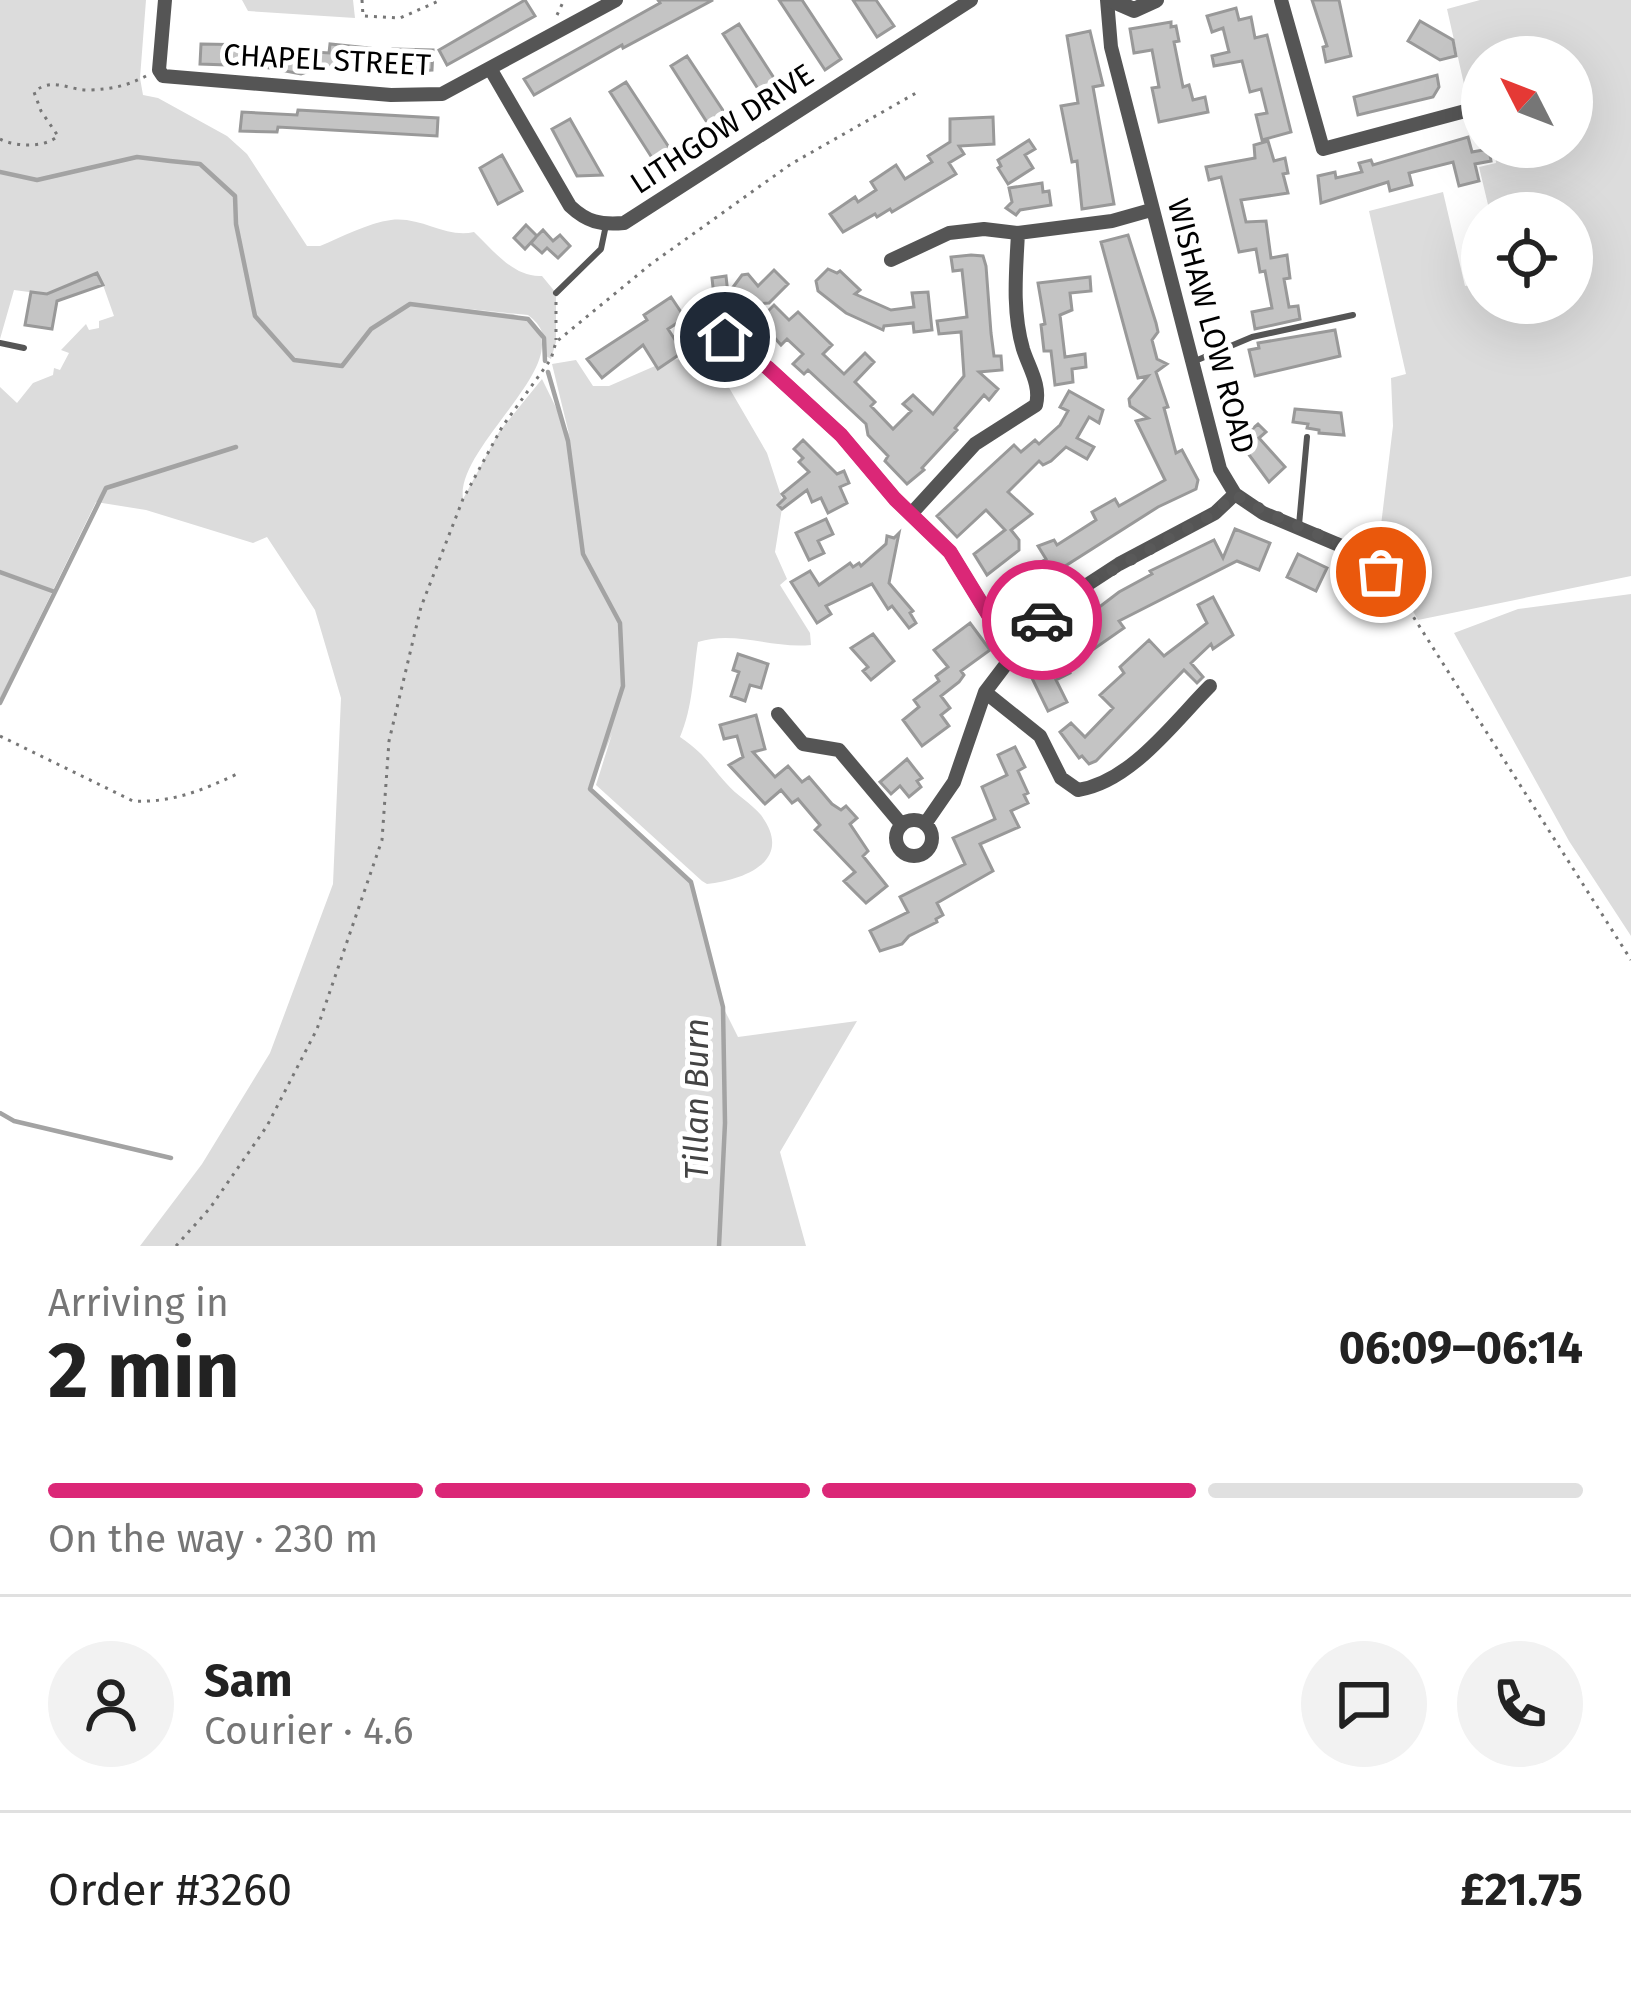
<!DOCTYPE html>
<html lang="en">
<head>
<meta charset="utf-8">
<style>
	body { margin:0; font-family:"Fira Sans",sans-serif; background:#f2f2f2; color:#222; height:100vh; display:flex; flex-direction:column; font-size:45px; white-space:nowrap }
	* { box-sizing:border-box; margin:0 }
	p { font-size:39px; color:#767676 }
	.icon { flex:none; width:66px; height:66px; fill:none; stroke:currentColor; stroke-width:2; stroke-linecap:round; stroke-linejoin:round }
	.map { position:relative; height:1246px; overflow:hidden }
	.sheet { display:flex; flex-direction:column; background:#fff; flex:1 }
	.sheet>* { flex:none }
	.needle { width:78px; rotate:312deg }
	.controls { position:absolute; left:1461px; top:36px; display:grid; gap:24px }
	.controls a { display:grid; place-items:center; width:132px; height:132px; border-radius:50%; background:#fff; box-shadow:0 12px 48px #0002; font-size:60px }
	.pin { position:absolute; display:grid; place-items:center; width:102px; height:102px; color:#fff; margin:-51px; border:6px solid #fff; border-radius:50%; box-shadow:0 3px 12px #0007 }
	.courier { position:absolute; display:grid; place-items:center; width:120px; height:120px; margin:-60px; border:9px solid #db2777; border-radius:50%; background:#fff; color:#222; box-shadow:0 3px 15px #0007 }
	.overview em { font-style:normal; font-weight:700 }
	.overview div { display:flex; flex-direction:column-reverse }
	.overview { display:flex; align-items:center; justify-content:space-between; height:204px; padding:0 48px }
	h1 { font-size:78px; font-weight:700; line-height:90px }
	.bar { display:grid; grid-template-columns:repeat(4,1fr); gap:18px 12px; align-content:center; height:144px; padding:0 48px }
	.bar i { height:15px; border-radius:9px; background:#e0e0e0 }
	.bar .on { background:#db2777 }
	.bar p { grid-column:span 4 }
	.line { display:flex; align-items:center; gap:30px; padding:0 48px; border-top:3px solid #e0e0e0 }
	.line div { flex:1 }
	.round { display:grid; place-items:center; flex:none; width:126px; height:126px; border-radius:63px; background:#f2f2f2 }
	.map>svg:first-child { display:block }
</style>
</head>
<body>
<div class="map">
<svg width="1631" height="1246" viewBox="0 0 1631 1246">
	<rect width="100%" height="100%" fill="#fff"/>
	<!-- green -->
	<path fill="#dcdcdc" d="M0 0H146L140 78 143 95 158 98 227 136 247 154 307 246H320C342 237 368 223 391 220 421 216 447 239 474 232 493 250 514 278 542 276L556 293V342L551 359 546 356C546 338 542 325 528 315L409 303 513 314C603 344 454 442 463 499L499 432 542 379 569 434 552 364 576 360 593 386H609L671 359 707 362 724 379 767 453 783 502 775 552 787 579 780 585 810 633 811 645C772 649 735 630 698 642 693 674 693 707 680 737 706 755 707 762 726 783 736 795 751 803 761 815 795 861 744 880 707 884L702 881 596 785 612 734 590 789 691 882 723 1007 738 1037 857 1021 780 1152 806 1246H140L202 1164 270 1053 333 884 341 698 315 610 267 537 253 543 146 510 96 502 0 699V387L17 403 33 383 53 375 54 368 60 370 69 353 61 350 86 324 89 330 99 328V321L114 316 103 285 59 288V296L14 290 0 339Z
		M242 0H353L355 18 248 11Z
		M1480 0H1631V576L1418 620 1378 550 1393 426 1391 378 1406 374 1369 211 1443 192 1465 286 1482 283V303H1572V213H1490L1479 167 1496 163 1495 151 1572 147V57H1482V89L1466 93 1447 9Z
		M1631 594V936L1569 841 1454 633 1518 609Z"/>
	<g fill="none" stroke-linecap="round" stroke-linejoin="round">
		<!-- stream -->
		<path stroke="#a3a3a3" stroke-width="4.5" d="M0 172 37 180 137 157 170 161 200 164 235 196 236 224 255 316 294 360 342 366 371 329 410 304 528 319 544 338 545 361
			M548 372 568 441 583 554 620 623 623 686 590 789 691 882 723 1007 725 1123 719 1246
			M0 572 55 592 106 488 236 447
			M0 703 55 592
			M0 1113 14 1121 171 1158"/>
	</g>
	<!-- building -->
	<path fill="#c4c4c4" stroke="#999" stroke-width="3" d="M525 0 535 16 447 65 439 50Z
		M658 0H713L623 48 622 45 534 95 524 79 660 3Z
		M779 0H802L841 59 825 70Z
		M853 0H876L894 26 877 37Z
		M1312 0H1339L1351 56 1326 62 1323 47 1327 46Z
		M1236 8 1239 20 1251 17 1255 38 1267 35 1291 132 1262 140 1256 115 1267 113 1261 89 1250 92 1242 61 1214 66 1212 56 1229 52 1223 28 1212 32 1207 16Z
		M1420 21 1453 40 1456 56 1440 60 1408 41Z
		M1171 22V27L1176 26 1179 41 1174 42 1183 87 1189 85 1193 100 1205 97 1208 112 1159 122 1152 88 1159 87 1152 50 1134 53 1130 29Z
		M739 24 785 95 769 106 723 34Z
		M1090 31 1103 85 1093 87 1114 204 1082 209 1077 161 1072 162 1061 106 1078 103 1067 36Z
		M201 44 259 45V48L329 53 330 44 370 48 368 67 310 66V71L301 74 259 66 200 64Z
		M393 49 433 50 432 70 394 72Z
		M687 56 734 127 717 138 671 66Z
		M1437 75 1439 87 1433 97 1358 115 1354 97Z
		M626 82 680 164 663 175 610 92Z
		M298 110 438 118 437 136 278 127 277 132 240 131 242 112 297 115Z
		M993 117 994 144 959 146 964 154 949 163 956 174 892 212 890 209 877 217 875 214 843 232 830 214 855 197 858 202 876 190 871 182 896 165 905 179 932 162 928 156 950 142V119Z
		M570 119 602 175 577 176 552 129Z
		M1468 137 1472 152 1489 149 1491 161 1475 164 1479 181 1459 186 1453 162 1409 173 1412 185 1390 191 1388 182 1321 203 1318 176 1335 172 1336 178 1362 172 1359 163 1371 160 1373 165Z
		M1029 140 1035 149 1025 155 1033 168 1008 184 998 168 1001 166 998 160Z
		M1268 141 1274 161 1285 158 1288 173 1283 174 1288 193 1241 200 1246 222 1266 221 1271 258 1287 255 1290 278 1284 279 1289 307 1298 306 1300 319 1255 329 1252 312 1272 308 1265 271 1260 272 1256 249 1239 252 1221 177 1209 180 1206 167 1255 158 1254 145Z
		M502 155 522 191 498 204 480 168Z
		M1042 183 1043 192 1049 191 1051 205 1020 210 1016 215 1006 208 1012 202 1009 188Z
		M526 225 537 236 543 230 553 241 560 235 570 246 558 258 547 248 542 253 531 243 536 237 525 249 514 238Z
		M1128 235 1156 323 1158 332 1152 340 1157 359 1167 364 1156 372 1168 407 1164 408 1176 453 1182 450 1198 480 1196 489 1158 507 1048 577 1046 587 1004 619 992 599 1018 584 1015 578 1046 559 1038 546 1054 540 1057 545 1096 520 1092 512 1115 499 1119 506 1165 480 1136 421 1148 418 1130 406 1129 399 1148 376 1138 378 1101 242Z
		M971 255 983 256 986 266 991 333 994 356H1001L1002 370 979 372 998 389 989 400 984 395 955 428 957 430 922 468 924 470 907 484 885 461 888 456 868 435 866 424 808 370 804 374 793 364 803 354 787 339 781 345 759 320 774 305 789 320 798 312 832 345 823 354 844 374 865 353 874 362 855 382 875 402 871 406 893 429 911 411 903 404 913 395 933 414 964 376 961 332 939 334 937 321 967 317 962 270 953 271 951 257Z
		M828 269 837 273 840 271 860 290 855 294 891 310 914 307 912 293 928 292 932 330 914 332 913 323 884 326 883 330 846 313 818 291 816 281Z
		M774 270 788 284 769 303 715 306 712 278 726 276 728 294 742 275 748 274 758 286Z
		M97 273 103 285 57 301 52 329 25 325 31 292 47 294Z
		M1090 277 1091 291 1070 293 1072 310 1060 315 1065 357 1085 354 1086 367 1072 369 1073 382 1055 385 1051 351H1044L1041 325 1045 324 1038 283Z
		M671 297 685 318 668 329 683 352 658 369 643 345 602 378 587 359 647 320 644 315Z
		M1335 330 1340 356 1255 376 1249 350 1259 348 1258 343Z
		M1069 391 1103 410 1099 423 1089 417 1077 438 1094 447 1087 459 1066 447 1051 461 1043 465 1039 461 1008 492 1032 514 1011 530 1019 540V550L987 575 974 554 1005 530 986 510 957 537 937 516 1014 445 1021 452 1035 440 1039 444 1060 425 1068 411 1060 407Z
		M1295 409 1341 413 1344 435 1319 433V430L1307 428 1308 424 1293 422Z
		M1258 424 1266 432 1259 438 1285 467 1269 482 1244 448 1250 443 1244 436Z
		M803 440 837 474 844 471 849 483 840 487 847 503 828 513 821 498 812 502 807 490 782 509 778 505 785 498 782 494 809 472 799 462 803 458 794 449Z
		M826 519 833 534 818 541 824 553 809 560 796 533Z
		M1235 529 1270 543 1259 570 1237 561 1119 621 1124 628 1068 667 1070 673 1056 680 1067 702 1048 711 1028 670 1047 661 1045 656 1075 641 1064 624 1077 615 1081 621 1119 592 1152 574 1150 571 1214 540 1223 558Z
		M899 533 889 583 913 611 910 613 916 623 909 628 892 606 888 609 872 584 826 606 831 614 817 623 791 582 810 571 819 585 850 563 853 567 859 563 861 566 886 544 887 536 894 538Z
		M1298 554 1327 568 1316 591 1287 577Z
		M1213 597 1233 635 1213 649 1211 644 1191 663 1203 677 1197 683 1184 670 1096 761 1089 764 1082 756 1079 758 1060 732 1071 723 1085 737 1113 708 1100 695 1124 673 1120 667 1149 640 1164 656 1207 623 1198 605Z
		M970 623 990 650 961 671 964 675 959 682 941 696 950 708 941 715 949 726 922 746 903 720 919 707 914 700 939 681 936 676 948 667 934 650Z
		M873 634 894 661 871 680 863 671 868 667 851 648Z
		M738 654 768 664 761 688 750 685 745 701 731 696 739 672 733 670Z
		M756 715 765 749 753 752 775 777 788 766 802 782 809 777 832 804 841 810 846 806 857 818 850 824 868 851 863 856 887 886 866 903 844 881 855 872 815 830 820 825 798 799 792 803 781 790 765 804 729 765 743 757 737 736 724 739 720 725Z
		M1015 747 1025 767 1018 771 1028 793 1024 795 1028 803 1011 811 1019 827 980 844 993 871 937 903 943 915 936 919 937 922 909 936 902 944 880 951 870 931 908 912 900 897 965 864 953 838 995 819 982 787 1007 775 998 755Z
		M907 759 922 778 917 781 921 787 909 797 900 786 891 794 880 782Z"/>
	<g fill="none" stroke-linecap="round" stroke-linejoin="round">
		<!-- path -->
		<path stroke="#777" stroke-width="3" stroke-dasharray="3 6" stroke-linecap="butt" d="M362 0 363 16 400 18 441 0
			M557 15 564 0
			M0 139C15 147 45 148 58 136L41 111 34 92C53 76 69 91 90 90 112 89 127 86 146 76
			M556 302V340
			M1404 602 1631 960
			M0 736 133 801C172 803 203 790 237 774
			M176 1246 210 1208 267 1126 317 1029 382 840 389 741 421 607 463 499 502 427 551 359 556 342 651 264 791 164 916 93"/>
		<!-- service -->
		<path stroke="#555" stroke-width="6" d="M556 293 601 249 606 225
			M0 343 24 348
			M1195 361 1252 337 1353 315
			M1299 525 1307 437"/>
		<!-- minor -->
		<path stroke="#555" stroke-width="14" d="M165 0 159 70 163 76 391 95 442 94 616 0
			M1107 0 1111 47 1220 469 1235 494 1263 513 1358 553 1371 562 1396 593
			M1281 0 1323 149 1469 110
			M491 70 570 206C587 222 600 225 624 223L971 0
			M891 260 949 233 984 229 1018 233 1112 221 1151 210
			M725 337 768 368 841 435 895 499 950 552 1013 655
			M911 514 975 444 1036 405C1041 385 1029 368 1023 349 1012 311 1016 272 1018 233
			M985 692 1040 736 1061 778 1078 790C1131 782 1174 722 1210 686
			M778 714 803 744 839 750 902 825
			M896 838a18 18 0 1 1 36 0a18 18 0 1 1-36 0Z
			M925 824 954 782 985 692 1032 630 1073 594 1119 564 1215 513 1235 494"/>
		<!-- tertiary -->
		<path stroke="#555" stroke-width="16" d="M1111 0 1134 10 1156 0"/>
	</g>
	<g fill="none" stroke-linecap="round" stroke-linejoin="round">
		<!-- done -->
		<path stroke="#595959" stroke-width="12" stroke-dasharray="0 21.6" d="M1042 620 1096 579 1215 513 1234 494C1277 523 1350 540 1381 572"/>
		<!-- route -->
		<path stroke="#db2777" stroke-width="15" d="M725 337 768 368 841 435 895 499 950 552 1013 655 1042 620"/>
	</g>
	<g text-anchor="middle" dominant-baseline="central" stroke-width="10" stroke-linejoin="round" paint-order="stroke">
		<!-- street labels -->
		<g font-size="30" fill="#000" stroke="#fff">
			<text transform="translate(327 60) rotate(3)">CHAPEL STREET</text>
			<text transform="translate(722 129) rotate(-33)">LITHGOW DRIVE</text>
			<text transform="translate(1211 326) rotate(75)">WISHAW LOW ROAD</text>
		</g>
		<!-- water labels -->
		<g font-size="33" font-style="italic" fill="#444" stroke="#fff">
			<text transform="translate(697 1099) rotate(-90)">Tillan Burn</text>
		</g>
	</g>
</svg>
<div class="controls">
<a><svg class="needle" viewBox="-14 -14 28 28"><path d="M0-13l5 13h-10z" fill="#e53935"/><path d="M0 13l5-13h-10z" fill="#767676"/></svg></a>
<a><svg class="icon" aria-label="locate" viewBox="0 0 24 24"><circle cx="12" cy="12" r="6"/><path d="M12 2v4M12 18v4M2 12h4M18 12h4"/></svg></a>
</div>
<div class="pin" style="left:1381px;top:572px;background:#ea580c"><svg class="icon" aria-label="bag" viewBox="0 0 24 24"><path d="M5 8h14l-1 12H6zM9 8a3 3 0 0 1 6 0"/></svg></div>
<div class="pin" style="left:725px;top:337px;background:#1f2937"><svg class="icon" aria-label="home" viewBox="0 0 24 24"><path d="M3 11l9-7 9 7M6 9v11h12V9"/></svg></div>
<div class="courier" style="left:1042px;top:620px"><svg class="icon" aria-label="car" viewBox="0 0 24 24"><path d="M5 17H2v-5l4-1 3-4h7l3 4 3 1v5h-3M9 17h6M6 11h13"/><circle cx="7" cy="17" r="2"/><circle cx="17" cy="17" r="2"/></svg></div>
</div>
<section class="sheet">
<div class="overview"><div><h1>2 min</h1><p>Arriving in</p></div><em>06:09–06:14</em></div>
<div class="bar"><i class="on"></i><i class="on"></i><i class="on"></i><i></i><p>On the way · 230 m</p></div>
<div class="line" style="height:216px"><a class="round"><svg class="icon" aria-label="person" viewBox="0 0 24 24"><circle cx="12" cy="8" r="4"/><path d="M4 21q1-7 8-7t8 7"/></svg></a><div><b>Sam</b><p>Courier · 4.6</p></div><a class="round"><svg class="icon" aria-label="chat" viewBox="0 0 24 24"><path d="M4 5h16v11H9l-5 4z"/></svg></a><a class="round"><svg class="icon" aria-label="phone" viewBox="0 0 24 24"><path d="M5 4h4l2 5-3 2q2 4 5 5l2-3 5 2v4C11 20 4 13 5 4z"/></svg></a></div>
<div class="line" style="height:156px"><div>Order #3260</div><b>£21.75</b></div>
</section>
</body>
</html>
